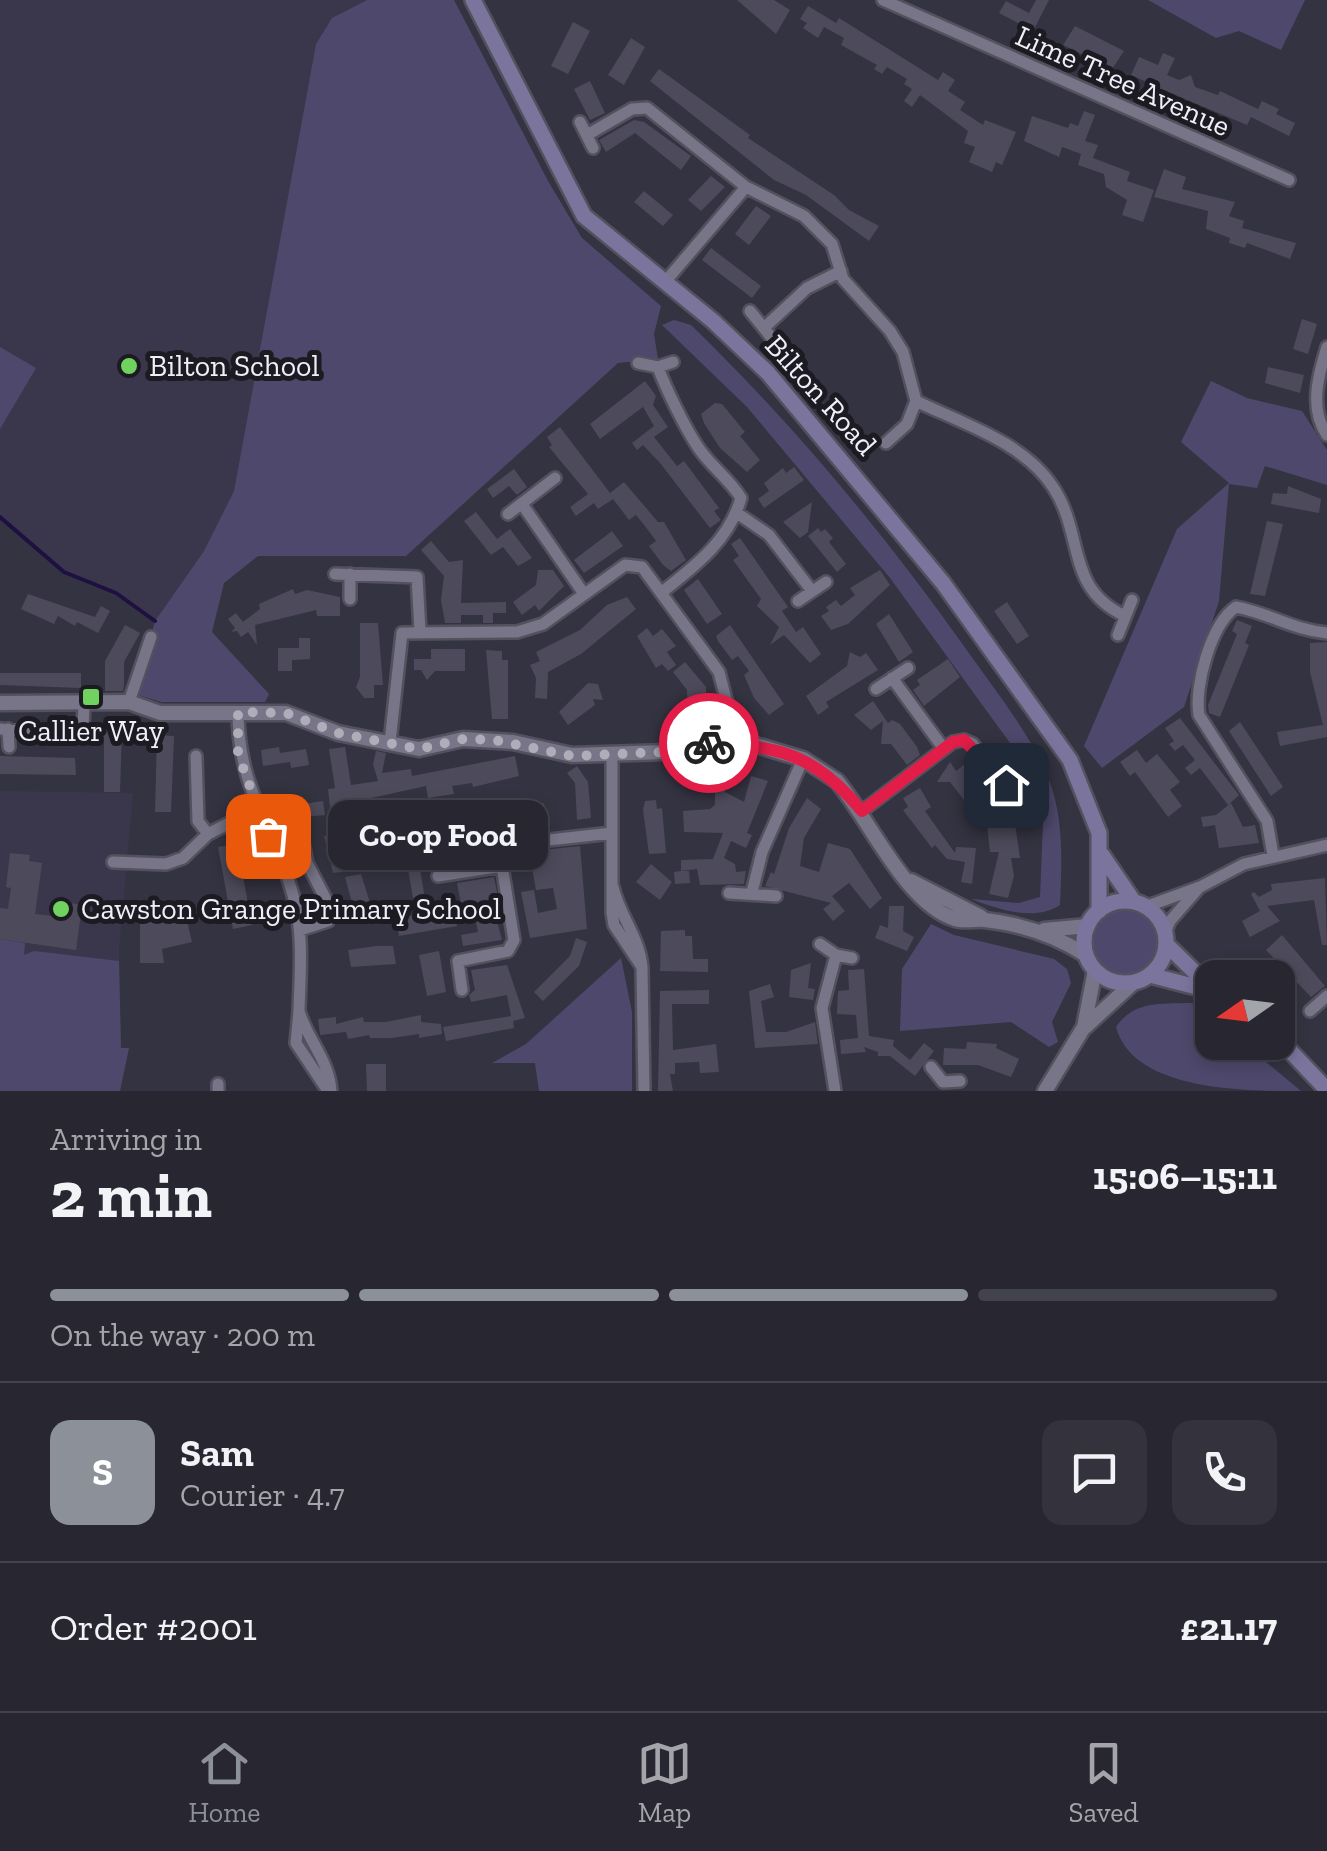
<!DOCTYPE html>
<html lang="en">
<head>
<meta charset="utf-8">
<style>
	body { margin:0; font-family:"Zilla Slab",serif; background:#33323d; color:#f1f3f6; height:100vh; display:flex; flex-direction:column; font-size:38px; white-space:nowrap }
	* { box-sizing:border-box; margin:0 }
	p { font-size:32px; color:#a4a5ab }
	.icon { flex:none; width:55px; height:55px; fill:none; stroke:currentColor; stroke-width:2; stroke-linecap:round; stroke-linejoin:round }
	.map { position:relative; height:1091px; overflow:hidden }
	.drawer { display:flex; flex-direction:column; background:#272631; flex:1 }
	.drawer>* { flex:none }
	.needle { width:65px; rotate:256deg }
	.buttons { position:absolute; left:1195px; top:960px; display:grid; gap:20px }
	.buttons a { display:grid; place-items:center; width:100px; height:100px; border-radius:20px; background:#272631; box-shadow:0 5px 15px #0003,0 0 0 2px #43434d; font-size:50px }
	.pin { position:absolute; display:grid; place-items:center; width:85px; height:85px; color:#fff; margin:-42px; border-radius:20px; box-shadow:0 5px 15px #0006 }
	.courier { position:absolute; display:grid; place-items:center; width:100px; height:100px; margin:-50px; border:8px solid #e11d48; border-radius:50%; background:#fff; color:#222; box-shadow:0 2px 12px #0007 }
	.bubble { position:absolute; height:70px; border-radius:20px; background:#272631; box-shadow:0 5px 15px #0003,0 0 0 2px #43434d; font-size:32px; font-weight:800; line-height:70px; text-align:center }
	.overview em { font-style:normal; font-weight:800 }
	.overview div { display:flex; flex-direction:column-reverse }
	.overview { display:flex; align-items:center; justify-content:space-between; height:170px; padding:0 50px }
	h1 { font-size:65px; font-weight:800; line-height:75px }
	.bar { display:grid; grid-template-columns:repeat(4,1fr); gap:15px 10px; align-content:center; height:120px; padding:0 50px }
	.bar i { height:12px; border-radius:8px; background:#43434d }
	.bar .current { background:#8c9099 }
	.bar p { grid-column:span 4 }
	.line { display:flex; align-items:center; gap:25px; padding:0 50px; border-top:2px solid #43434d }
	.line div { flex:1 }
	.round { display:grid; place-items:center; flex:none; width:105px; height:105px; border-radius:20px; background:#33323d }
	.tab-bar { display:flex; justify-content:space-around; align-items:center; height:140px; border-top:2px solid #43434d; background:#272631; font-size:28px; color:#a4a5ab }
	.tab-bar a { display:grid; justify-items:center; gap:5px }
	.tab-bar .current { color:#8c9099 }
	.map>svg:first-child { display:block }
</style>
</head>
<body>
<div class="map">
<svg width="1327" height="1091" viewBox="0 0 1327 1091">
	<rect width="100%" height="100%" fill="#343341"/>
	<!-- built -->
	<path fill="#3a374c" d="M0 0H366L332 18 316 44 234 491 204 551 155 621 93 581 64 572 0 517Z
		M0 791 133 793 119 949 121 1048 0 1056Z"/>
	<!-- green -->
	<path fill="#4e496c" d="M367 0H454L548 181 582 238 661 306 654 334 658 359 618 363 406 556H258L224 583 212 632 269 694 265 702H161L135 694 155 621 204 551 234 491 316 44 332 18Z
		M1148 0H1305L1281 50 1239 31 1216 38Z
		M674 320 691 325C794 425 883 532 966 649 994 689 1029 732 1048 777 1064 817 1062 862 1060 905 1035 922 997 909 971 899L1019 903 1040 897 1043 824 1029 769 890 578 747 407 662 325Z
		M0 347 36 368 0 429Z
		M1211 381 1247 398 1302 411 1327 450V485L1265 466 1257 488 1229 484 1219 601 1184 707 1102 768 1084 746 1177 529 1229 483 1181 442Z
		M1090 942a35 35 0 1 1 70 0a35 35 0 1 1-70 0Z
		M931 924 954 935 1054 959 1067 969 1071 983 1052 1022 1058 1042 1049 1047 1011 1022 900 1031 902 969Z
		M0 939 25 943 24 955 34 951 119 961 121 1048H129L120 1091H0Z
		M621 958 632 1012V1091H539L535 1063H492L526 1044Z
		M1192 1003 1212 1017V1042L1243 1043 1301 1091C1244 1091 1133 1091 1116 1027 1134 1000 1163 1004 1192 1003Z"/>
	<g fill="none" stroke-linecap="round" stroke-linejoin="round">
		<!-- stream -->
		<path stroke="#1e1141" stroke-width="4" d="M0 517 64 572 116 593 155 621"/>
	</g>
	<!-- building -->
	<path fill="#4d4b5b" d="M737 0H774L790 10 776 34Z
		M1036 0H1049L1033 31 999 13 1006 1 1029 13Z
		M808 6 836 23 839 18 938 80 943 72 955 80 948 91 965 102 960 110 983 125 985 120 1016 132 1002 165 996 162 992 172 969 162 975 147 964 143 968 131 920 95 912 107 904 101 912 89 904 84 907 79 887 67 882 74 874 69 877 65 841 45 844 38 824 27 818 38 803 28 807 23 800 19Z
		M573 22 590 31 568 74 551 66Z
		M1075 26 1124 51 1112 69 1063 45Z
		M631 38 645 47 624 85 608 75Z
		M1163 53 1175 58 1167 75 1179 80 1191 75 1195 87 1218 95 1220 91 1258 109 1262 101 1279 109 1276 114 1295 123 1289 136 1251 117 1247 125 1161 89 1157 98 1146 92 1149 83 1131 75 1139 57 1158 65Z
		M659 69 750 135 748 138 834 195 849 210 879 226 869 241 806 195 774 180 650 81Z
		M590 81 605 113 590 120 574 89Z
		M1084 111 1095 115 1085 141 1098 145 1093 158 1130 172 1127 181 1154 190 1143 222 1122 215 1127 200 1106 187 1104 174 1078 165 1081 154 1062 147 1059 157 1024 141 1032 116 1068 128 1070 123 1078 126Z
		M634 120 644 122 691 156 681 170 635 133 606 152 599 140Z
		M1164 169 1186 177 1182 189 1235 202 1229 216 1244 221 1242 228 1296 243 1290 259 1247 243 1245 248 1229 243 1230 238 1206 229 1208 211 1154 197Z
		M711 176 725 187 701 211 688 200Z
		M644 191 673 215 663 226 634 202Z
		M756 206 771 216 749 245 735 234Z
		M711 248 761 286 752 298 702 260Z
		M1302 319 1317 324 1308 354 1293 349Z
		M1268 367 1304 375 1300 393 1265 383Z
		M645 381 656 396 653 405 668 427 654 437 677 466 684 461 719 508 714 511 721 520 710 528 660 463 643 445 637 450 632 443 654 426 643 407 600 439 590 424Z
		M715 403 722 404 745 432 740 436 760 460 747 472 720 448 704 423 701 414Z
		M560 427 610 493 624 482 658 522H664L686 560 671 571 663 565 649 546 656 541 645 526 636 515 629 520 613 499 598 509 594 503 576 516 570 507 588 494 549 447 552 445 547 437Z
		M794 467 804 480 764 508 758 499 769 491 764 483 783 468 786 473Z
		M514 469 527 487 517 495 509 486 493 498 487 489Z
		M1288 486 1321 499 1319 513 1271 504 1273 493 1287 494Z
		M812 502 808 532 800 538 783 522Z
		M476 512 497 539 510 529 532 558 518 566 503 547 491 555 464 521Z
		M1267 521 1283 524 1265 596 1250 594Z
		M818 528 821 532 825 529 833 538 829 542 846 564 837 572 808 536Z
		M612 531 623 546 584 573 574 560Z
		M740 538 788 607 782 611 796 632 803 627 821 654 810 663 784 635 770 645 779 627 757 606 761 599 733 560 739 556 731 544Z
		M431 541 449 562 463 560 461 603 506 602V613H493V623H483V615H461V623H445L441 600 444 576 421 550Z
		M538 570H553L564 586 539 611 535 605 522 615 513 602 536 585Z
		M880 570 890 585 848 624 831 630 821 616 829 611 826 607 836 600 841 606 855 595 850 588Z
		M698 579 722 614 707 624 684 590Z
		M293 589 295 594 307 590 340 597V616H317L316 610 255 625 257 645 248 632 241 637 237 631 231 632 235 628 228 619 236 613 243 622 260 609 259 604Z
		M28 594 95 617 101 606 110 611 98 633 77 622 75 626 58 616 54 624 21 609Z
		M627 597 636 609 581 654 548 672 547 699 535 698 536 678 530 665 540 661 536 652 580 630 607 605Z
		M1007 602 1029 636 1017 644 994 611Z
		M889 614 913 652 899 662 876 624Z
		M1237 620 1252 626 1245 643 1249 645 1220 717 1209 713 1208 705 1237 634 1232 631Z
		M360 623H378L383 685H374V698H364L356 687 360 677Z
		M125 625 140 633 124 662V686L123 691H105V661Z
		M730 625 784 704 769 715 754 698 744 675 749 671 738 656 732 660 718 641 716 636Z
		M647 628 653 636 662 629 676 646 667 652 676 665 668 671 662 664 656 668 637 636Z
		M299 638H310V659L292 660V671H278V648H299Z
		M1327 642V737L1280 746 1277 732 1323 725 1310 672V643Z
		M431 649H465V671H435L427 680 421 670H414V659H431Z
		M486 650 502 651V660H508V719H492Z
		M850 652 860 657 866 653 878 670 826 702 829 707 818 715 806 696 847 666Z
		M948 659 960 677 924 706 913 690 920 685 917 680Z
		M685 662 706 687V720L688 721 687 690 673 672Z
		M0 673H81V688L0 685Z
		M588 683 598 684 603 700 593 699 595 705 568 725 559 712Z
		M873 701 888 723 892 720 900 724 917 747 920 755 907 765 891 744H881L883 721 871 730 854 715Z
		M1180 718 1239 795 1228 805 1200 768 1191 775 1185 768 1195 760 1183 745 1175 751 1169 744 1174 741 1165 728Z
		M1240 722 1283 787 1271 796 1229 731Z
		M104 730H122L120 792H104Z
		M157 735 174 736 171 812H155Z
		M279 747 280 753 306 749 309 765 291 768 290 762 263 766 261 750Z
		M345 747 351 785 378 781 373 764 376 751 386 753 382 773 411 769 412 776 515 756 519 776 473 787 472 783 452 786 454 794 428 798 426 786 330 807 328 789 335 788 329 749Z
		M1137 750 1146 763 1157 754 1180 782 1170 790 1182 806 1168 817 1135 772 1130 776 1120 762Z
		M0 756 75 758 76 775 0 774Z
		M950 762 956 771 965 764 981 793V788L998 810 1006 808 1008 818 1014 817 1020 858H1011L1014 876 1008 898 989 894 999 852H990L985 806 975 814 950 782H937Z
		M577 766 588 782 591 818 577 820 575 783 567 773Z
		M751 776 768 781 747 833 752 835 746 848 731 841 724 858 735 864 736 872 746 871 744 884 700 885 697 869 681 871H689L690 883 675 884 674 872 681 871V860L713 859 723 833 684 832 683 811 710 809 715 805V785L725 786V792L744 802Z
		M920 788 931 807 925 811 955 853 956 847 976 848 972 884 961 882 965 862 947 859 935 845 932 848 903 810 908 807 903 798Z
		M807 798 821 809 804 838 800 866 819 872 828 843 850 849 882 898 870 909 849 883 832 896 845 911 833 921 823 909 831 903 765 886 771 872 774 874 789 828Z
		M295 799 296 805 323 801 325 815 281 819 278 802Z
		M656 800 657 809 662 808 666 853 649 854 643 810 645 801Z
		M483 802 492 855 478 857 477 850 437 855 434 838 472 837 467 804Z
		M522 802 523 807 544 803 548 824 537 826 535 817 510 822 507 805Z
		M1231 803 1243 827 1255 825 1259 843 1219 848 1215 825 1203 827 1201 817 1216 815Z
		M414 822 415 827 429 824 432 841 417 844 415 834 381 840 382 852 363 849 361 832Z
		M341 834 349 871 333 873 324 836Z
		M258 840 263 867 242 871 252 925 233 929 218 847Z
		M580 846 587 929 530 938 521 892 534 890 538 913 557 909 553 888 536 890 531 863 517 866 515 853Z
		M10 853 30 855 29 861 42 863 35 914 62 917 64 902 82 905 76 950 0 939V908L8 909 11 888 6 887Z
		M418 856 427 912 454 908 457 926 399 936 396 918 416 915 406 858Z
		M651 864 672 882 660 900 636 882Z
		M361 874 375 919 357 922 345 877Z
		M494 877 498 897 491 898 502 940 463 946 461 935 478 932 474 912 456 915 455 905 461 904 457 883Z
		M1325 878 1327 945H1322L1314 900 1267 906 1280 921 1250 937 1242 921 1260 911 1251 894 1254 892 1259 897 1272 890 1271 884Z
		M889 906H904L903 931 914 937 907 951 875 938 880 925 888 928Z
		M185 912 192 942 162 949 164 963H140V918L161 919Z
		M685 930V936H692L693 959H708V972L660 971 661 931Z
		M1282 935 1325 986 1311 997 1266 950Z
		M576 938 587 942 579 966 543 1001 534 992 570 956Z
		M376 946H393L396 964 351 967 348 950Z
		M439 951 446 992 427 996 419 955Z
		M811 963 808 988 815 989 813 1000 789 997 791 970Z
		M507 965 525 1018 513 1021 514 1028 446 1041 443 1027 511 1016 507 995 471 1002 469 995 475 990 471 970Z
		M864 969 869 1036 894 1040 893 1046 910 1060 924 1043 934 1051 915 1076 890 1056H878V1052L864 1047 866 1052 841 1054 840 1040 858 1038 856 1015 837 1014 838 991 849 990 848 970Z
		M770 984 774 997 761 1001 766 1032H786L815 1022 818 1044 755 1048 749 991Z
		M709 990V1004H672L673 1050 716 1044 719 1072 700 1073 699 1062 675 1063V1074H670L673 1091H658L660 991Z
		M421 1015V1022L441 1024 442 1034 419 1038V1034L392 1038H370L369 1035 348 1039 346 1032 320 1035 318 1019 336 1017V1024L363 1017 364 1022H386Z
		M967 1042 997 1044 996 1048 1019 1059 1011 1077 978 1065H943L944 1048 966 1049Z
		M366 1064H386V1091H367Z"/>
	<g fill="none" stroke-linecap="round" stroke-linejoin="round">
		<!-- minor casing -->
		<g stroke="#53515e" stroke-width="16">
			<path id="minor" d="M883 0 1289 180
				M580 122 593 148
				M587 135 632 109 647 108 746 187 804 216 832 244 843 279 890 331 903 352 916 401C961 423 1024 442 1053 487 1085 536 1065 588 1125 616
				M665 282 746 187
				M750 311 775 342
				M765 327 807 288 841 271
				M1327 347C1318 376 1309 409 1327 435
				M638 363 658 367 673 362
				M658 367C665 387 687 432 700 450 712 467 731 481 741 498 729 541 695 566 661 593
				M886 443 907 424 916 401
				M522 504 584 594
				M737 513 769 535 812 591
				M508 514 555 478
				M335 574 417 577 420 631
				M350 599V574
				M798 601 826 582
				M1118 635 1132 600
				M892 678 944 749
				M876 689 908 668
				M129 702 151 637
				M238 712C238 790 274 827 293 895 304 933 300 973 299 1011
				M0 729 74 736 83 728 84 703
				M8 729 9 747
				M390 742 402 633 517 632 543 624 625 565 642 567 719 672 727 703 730 744
				M612 754V913L614 925 642 967C639 936 620 917 613 887
				M196 756 198 821 208 834
				M1007 785 1022 765
				M862 811 953 742 964 740 973 744 1016 800
				M1273 855 1267 821 1199 715C1194 686 1211 624 1236 607 1269 613 1293 630 1327 633
				M113 862 166 864 183 858 208 834 257 809
				M438 876 502 866
				M752 892 762 852 803 759
				M729 893 776 896
				M1145 907 1200 887 1244 864 1327 845
				M300 930 328 921 331 909 307 863 301 833
				M1165 933 1170 921 1197 890
				M820 944 836 955 852 958
				M642 967 644 1091
				M462 990 458 961 508 951 514 940 502 866 504 845 612 833
				M1310 1011 1327 996
				M931 1067 943 1082 960 1081
				M218 1084V1091
				M328 1091 296 1043 299 1011C308 1041 329 1060 331 1091
				M835 1091 822 1008 836 955"/>
		</g>
		<!-- tertiary casing -->
		<g stroke="#53515e" stroke-width="19">
			<path id="tertiary" d="M0 703 129 702 160 713H286L338 733 419 749 463 739 513 742 572 755 666 752 707 743 756 745 803 759 837 781C870 820 906 904 955 919 964 922 976 919 985 920 1021 924 1056 936 1086 955
				M911 881 981 917
				M1044 930 1088 926
				M1085 1027 1133 983
				M1045 1091 1084 1027 1095 970"/>
		</g>
		<!-- secondary casing -->
		<g stroke="#53515e" stroke-width="20">
			<path id="secondary" d="M473 0 584 216 713 321 768 373 943 583 1070 760 1099 833V911
				M1102 855 1134 902
				M1084 942a41 41 0 1 1 82 0a41 41 0 1 1-82 0Z
				M1166 944 1212 989
				M1150 975 1212 991
				M1278 1038 1327 1090"/>
		</g>
		<!-- minor -->
		<use href="#minor" stroke="#777587" stroke-width="11"/>
		<!-- tertiary -->
		<use href="#tertiary" stroke="#777587" stroke-width="14"/>
		<!-- secondary -->
		<use href="#secondary" stroke="#7b749d" stroke-width="15"/>
	</g>
	<g fill="none" stroke-linecap="round" stroke-linejoin="round">
		<!-- done -->
		<path stroke="#aeadb9" stroke-width="10" stroke-dasharray="0 18" d="M268 836 238 754V712L286 713 338 733 419 749 463 739 494 740 572 756 666 752 709 743"/>
		<!-- route -->
		<path stroke="#e11d48" stroke-width="12" d="M709 743C780 746 816 755 862 811L953 742 964 740 1006 785"/>
	</g>
	<!-- markers -->
	<g fill="#70d35f" stroke="#1c1b22" stroke-width="4">
		<circle cx="129" cy="366" r="10"/>
		<rect x="81" y="687" width="20" height="20" rx="5"/>
		<circle cx="61" cy="909" r="10"/>
	</g>
	<g text-anchor="middle" dominant-baseline="central" stroke-width="10" stroke-linejoin="round" paint-order="stroke">
		<!-- street labels -->
		<g font-size="30" fill="#f0eff9" stroke="#1c1b22">
			<text transform="translate(1123 81) rotate(24)">Lime Tree Avenue</text>
			<text transform="translate(821 395) rotate(48)">Bilton Road</text>
		</g>
		<!-- poi labels -->
		<g font-size="30" fill="#f0eff9" stroke="#1c1b22" text-anchor="start">
			<text x="149" y="366">Bilton School</text>
			<text x="91" y="731" text-anchor="middle">Callier Way</text>
			<text x="81" y="909">Cawston Grange Primary School</text>
		</g>
	</g>
</svg>
<div class="buttons">
<a><svg class="needle" viewBox="-14 -14 28 28"><path d="M0-13l5 13h-10z" fill="#e53935"/><path d="M0 13l5-13h-10z" fill="#a4a5ab"/></svg></a>
</div>
<div class="pin" style="left:268px;top:836px;background:#ea580c"><svg class="icon" aria-label="bag" viewBox="0 0 24 24"><path d="M5 8h14l-1 12H6zM9 8a3 3 0 0 1 6 0"/></svg></div>
<div class="pin" style="left:1006px;top:785px;background:#1f2937"><svg class="icon" aria-label="home" viewBox="0 0 24 24"><path d="M3 11l9-7 9 7M6 9v11h12V9"/></svg></div>
<div class="courier" style="left:709px;top:743px"><svg class="icon" aria-label="bike" viewBox="0 0 24 24"><circle cx="6" cy="16" r="4"/><circle cx="18" cy="16" r="4"/><path d="M6 16l4-8h5l3 8M10 8l3 8H6M13 5h3"/></svg></div>
<div class="bubble" style="left:328px;top:800px;width:220px">Co-op Food</div>
</div>
<section class="drawer">
<div class="overview"><div><h1>2 min</h1><p>Arriving in</p></div><em>15:06–15:11</em></div>
<div class="bar"><i class="current"></i><i class="current"></i><i class="current"></i><i></i><p>On the way · 200 m</p></div>
<div class="line" style="height:180px"><b class="round" style="background:#8c9099;color:#fff">S</b><div><b>Sam</b><p>Courier · 4.7</p></div><a class="round"><svg class="icon" aria-label="chat" viewBox="0 0 24 24"><path d="M4 5h16v11H9l-5 4z"/></svg></a><a class="round"><svg class="icon" aria-label="phone" viewBox="0 0 24 24"><path d="M5 4h4l2 5-3 2q2 4 5 5l2-3 5 2v4C11 20 4 13 5 4z"/></svg></a></div>
<div class="line" style="height:130px"><div>Order #2001</div><b>£21.17</b></div>
</section>
<nav class="tab-bar">
<a class="current"><svg class="icon" aria-label="home" viewBox="0 0 24 24"><path d="M3 11l9-7 9 7M6 9v11h12V9"/></svg>Home</a>
<a><svg class="icon" aria-label="map" viewBox="0 0 24 24"><path d="M3 6l6-2 6 2 6-2v14l-6 2-6-2-6 2zM9 4v14M15 6v14"/></svg>Map</a>
<a><svg class="icon" aria-label="saved" viewBox="0 0 24 24"><path d="M7 4h10v16l-5-4-5 4z"/></svg>Saved</a>
</nav>
</body>
</html>
